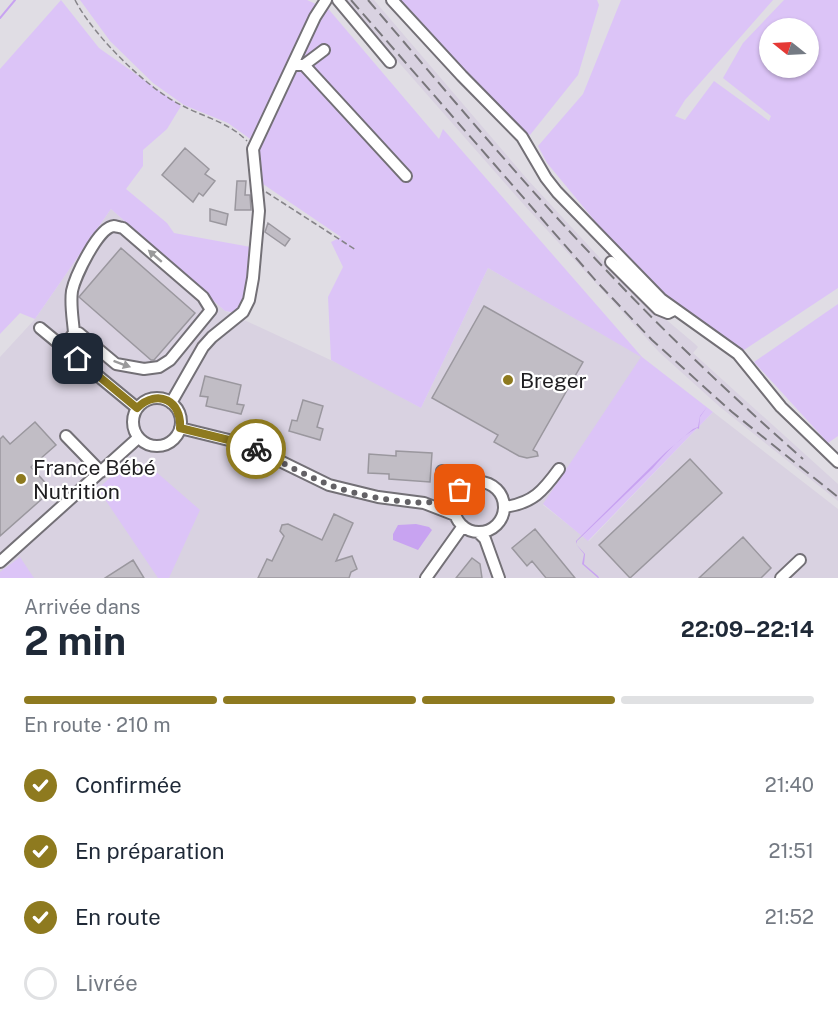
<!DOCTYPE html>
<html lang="fr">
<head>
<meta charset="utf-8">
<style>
	body { margin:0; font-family:"Public Sans",sans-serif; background:#f2f2f3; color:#1f2937; height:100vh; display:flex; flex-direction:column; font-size:22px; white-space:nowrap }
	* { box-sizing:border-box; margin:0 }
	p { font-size:20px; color:#747a83 }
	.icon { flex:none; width:33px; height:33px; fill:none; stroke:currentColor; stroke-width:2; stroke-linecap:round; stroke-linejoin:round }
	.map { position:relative; height:578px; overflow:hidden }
	.sheet { display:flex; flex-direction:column; background:#fff; flex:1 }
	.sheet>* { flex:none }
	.needle { width:39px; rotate:288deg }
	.controls { position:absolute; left:759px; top:18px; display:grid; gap:12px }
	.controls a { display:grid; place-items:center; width:60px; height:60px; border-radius:50%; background:#fff; box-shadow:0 2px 4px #0004; font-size:30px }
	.pin { position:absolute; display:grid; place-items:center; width:51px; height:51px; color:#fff; margin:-26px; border-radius:12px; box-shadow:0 3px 9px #0006 }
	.courier { position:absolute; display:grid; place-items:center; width:60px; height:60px; margin:-30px; border:4px solid #8e7a1f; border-radius:50%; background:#fff; color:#222; box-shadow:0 2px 8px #0007 }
	.overview em { font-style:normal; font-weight:700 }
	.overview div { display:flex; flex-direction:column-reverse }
	.overview { display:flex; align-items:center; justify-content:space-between; height:102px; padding:0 24px }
	h1 { font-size:39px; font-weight:700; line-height:45px }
	.bar { display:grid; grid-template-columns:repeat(4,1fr); gap:9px 6px; align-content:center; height:72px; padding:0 24px }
	.bar i { height:8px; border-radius:4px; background:#e0e1e3 }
	.bar .current { background:#8e7a1f }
	.bar p { grid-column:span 4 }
	ol { padding:0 24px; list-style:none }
	li { display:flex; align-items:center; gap:18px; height:66px }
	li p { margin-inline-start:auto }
	li .icon { padding:6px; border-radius:50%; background:#8e7a1f; color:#fff; stroke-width:4 }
	li:last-child { color:#747a83 }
	li i { width:33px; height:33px; border:3px solid #e0e1e3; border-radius:50% }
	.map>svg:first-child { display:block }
</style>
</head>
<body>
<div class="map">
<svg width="838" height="578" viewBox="0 0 838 578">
	<rect width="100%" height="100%" fill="#e0dde4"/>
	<!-- built -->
	<path fill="#d9d2e1" d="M344 0H374L527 179 623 283 695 344 698 347 693 353 838 484V501L720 407 659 352 525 206Z
		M111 209 225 311 350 369 421 408 488 268 642 357 543 505 589 541 713 412 838 509V578H0V357L35 319Z"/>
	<!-- green -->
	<path fill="#dcc4f7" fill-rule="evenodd" d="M61 0 99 48 181 106 167 129 143 150V166L126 189 167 223 174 233 256 248 241 314 225 311 111 209 35 319 20 313 0 334V69Z
		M80 0H307L318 5 253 141 228 123 184 105 153 83 110 41Z
		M399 0H597L599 5 578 75 530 135 524 133 438 45Z
		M621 0H773L685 100 675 116 685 120 714 81 769 121 771 116 723 78 743 43 784 0H838V288L738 354 652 290 547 163 538 146 583 94ZM770 28H808V68H770Z
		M325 5 439 139 443 129 642 357 713 412 588 541 543 504 641 357 488 268 421 408 331 360 328 297 343 267 331 242 341 237 260 182 258 151Z
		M838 304V436L828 443 754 362Z
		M126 462 147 464 200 510 169 578H158L98 489Z
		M20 557 34 578H0V572Z"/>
	<!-- water -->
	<path fill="#c8a3f1" d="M707 407 700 417 699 429 697 428C680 437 666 453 653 468L577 541 576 544 585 554 584 564 598 576 599 578H598L582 564 584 554 576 544V541L666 452 693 429 698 427 700 416Z
		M416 524 429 527 432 530 418 550 393 540V534L398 525Z"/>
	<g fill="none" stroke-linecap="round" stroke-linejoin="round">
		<!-- stream -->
		<path stroke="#c8a3f1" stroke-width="2" d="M0 18 15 0"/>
	</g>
	<!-- building -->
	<path fill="#c1bdc5" stroke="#9a979e" stroke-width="1.5" d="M185 148 209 169 205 174 215 181 203 196 199 193 193 202 162 175Z
		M237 181H246L245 195H250L251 210H235Z
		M210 209 228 214 226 225 210 221Z
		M268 223 290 239 285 246 265 232Z
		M121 248 195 313 154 360H151L79 297Z
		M484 306 583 362 533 450 537 452 538 456 527 458 519 456 494 442 498 435 432 398Z
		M205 376 241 385 237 404 244 405 241 414 206 406 208 397 200 396Z
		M303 400 323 406 317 427 323 429 320 440 289 431 292 420 297 421Z
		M35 422 56 445 31 467 52 490 0 536V439L3 436 10 444Z
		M396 451 432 453 430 482 389 479V474L368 473 369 454 396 456Z
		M690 459 722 493 630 578 599 545Z
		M334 514 353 523 336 561 352 556 357 569 351 572 349 578H258L267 559 272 561 284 536 280 531 282 525 288 524 322 540Z
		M535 529 575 578H546L532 561 527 566 512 548Z
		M743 537 771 568 761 578H699Z
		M472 558 480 564 482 578H456Z
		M133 560 144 578H105Z"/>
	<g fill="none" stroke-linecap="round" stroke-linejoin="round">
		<!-- minor casing -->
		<g stroke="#737076" stroke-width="14">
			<path id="minor" d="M338 0 390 62
				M392 0 462 76 522 137 546 178 557 192 661 299 738 354 781 407 838 462
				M293 65H304L406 176
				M304 65 324 50
				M611 262 658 309 668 313 674 310
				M40 328 137 408
				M63 347 74 333C73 319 70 305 72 291 75 277 98 227 114 226 115 226 122 228 123 228L203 297 211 310 170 360 159 367 144 369 116 364 79 333H74
				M133 422a24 24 0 1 1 48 0a24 24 0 1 1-48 0Z
				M171 403 203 347 212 337 243 312 249 300 253 278 259 211 253 149 315 17 326 0
				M180 428 245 444 329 485 378 497 424 503 455 515
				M66 436 101 472
				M442 471 465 486
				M454 507a25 25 0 1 1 50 0a25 25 0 1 1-50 0Z
				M505 507C533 503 543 491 559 469
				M478 532 485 539 499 578
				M0 562 138 438
				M426 578 463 526
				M781 578 800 560"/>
		</g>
		<!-- path -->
		<path stroke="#868489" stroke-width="1.5" stroke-dasharray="6 3" stroke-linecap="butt" d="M75 0C93 35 147 89 183 106 204 117 230 123 247 141
			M266 192 356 250"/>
		<!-- minor -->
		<use href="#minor" stroke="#fff" stroke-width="10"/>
		<!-- rail -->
		<path stroke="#78767b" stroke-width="2" stroke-dasharray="12 6" stroke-linecap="butt" d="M351 0 597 282 652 340 732 412 838 497
			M368 0C446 91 523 184 606 270 668 336 735 399 803 459"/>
	</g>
	<!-- one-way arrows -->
	<defs><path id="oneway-solid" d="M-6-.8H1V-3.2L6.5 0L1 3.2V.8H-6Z" transform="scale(1.5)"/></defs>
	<g fill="#9a9a9b">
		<use href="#oneway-solid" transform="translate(155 256) rotate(-139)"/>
		<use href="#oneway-solid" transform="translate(122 364) rotate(20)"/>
	</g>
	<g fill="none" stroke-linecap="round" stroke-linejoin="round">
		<!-- done -->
		<path stroke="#636165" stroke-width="6" stroke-dasharray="0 10.8" d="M256 449C279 461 303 474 327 484 353 495 443 516 460 490"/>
		<!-- route -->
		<path stroke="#8e7a1f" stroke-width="8" d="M78 359 137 408C158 388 182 401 180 428L245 444 256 449"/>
	</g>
	<!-- markers -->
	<g fill="#8e7a1f" stroke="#fff" stroke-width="2">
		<circle cx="508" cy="380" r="6"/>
		<circle cx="21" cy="479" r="6"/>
	</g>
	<g text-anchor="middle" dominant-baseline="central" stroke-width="4.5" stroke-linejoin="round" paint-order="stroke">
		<!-- poi labels -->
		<g font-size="21" fill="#1f1e21" stroke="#fff" text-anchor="start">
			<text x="520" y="380">Breger</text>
			<text x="33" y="467">France Bébé<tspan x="33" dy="24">Nutrition</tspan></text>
		</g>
	</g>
</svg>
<div class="controls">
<a><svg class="needle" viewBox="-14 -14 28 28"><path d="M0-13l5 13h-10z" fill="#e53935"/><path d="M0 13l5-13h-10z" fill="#747a83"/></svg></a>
</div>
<div class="pin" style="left:460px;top:490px;background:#ea580c"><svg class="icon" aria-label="bag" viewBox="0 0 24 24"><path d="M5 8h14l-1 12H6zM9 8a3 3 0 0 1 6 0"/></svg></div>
<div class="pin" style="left:78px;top:359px;background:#1f2937"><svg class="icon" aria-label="home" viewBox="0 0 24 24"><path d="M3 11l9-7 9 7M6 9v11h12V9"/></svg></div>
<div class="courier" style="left:256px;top:449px"><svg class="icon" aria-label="bike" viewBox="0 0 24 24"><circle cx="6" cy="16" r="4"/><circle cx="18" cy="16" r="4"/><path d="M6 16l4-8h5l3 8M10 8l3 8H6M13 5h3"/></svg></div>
</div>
<section class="sheet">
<div class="overview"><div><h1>2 min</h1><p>Arrivée dans</p></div><em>22:09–22:14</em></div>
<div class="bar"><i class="current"></i><i class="current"></i><i class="current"></i><i></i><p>En route · 210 m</p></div>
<ol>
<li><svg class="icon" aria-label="check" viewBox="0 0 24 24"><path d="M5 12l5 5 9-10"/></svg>Confirmée<p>21:40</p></li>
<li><svg class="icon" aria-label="check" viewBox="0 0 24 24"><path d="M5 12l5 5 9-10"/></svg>En préparation<p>21:51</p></li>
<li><svg class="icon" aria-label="check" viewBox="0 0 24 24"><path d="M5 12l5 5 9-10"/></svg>En route<p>21:52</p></li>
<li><i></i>Livrée</li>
</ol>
</section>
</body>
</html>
